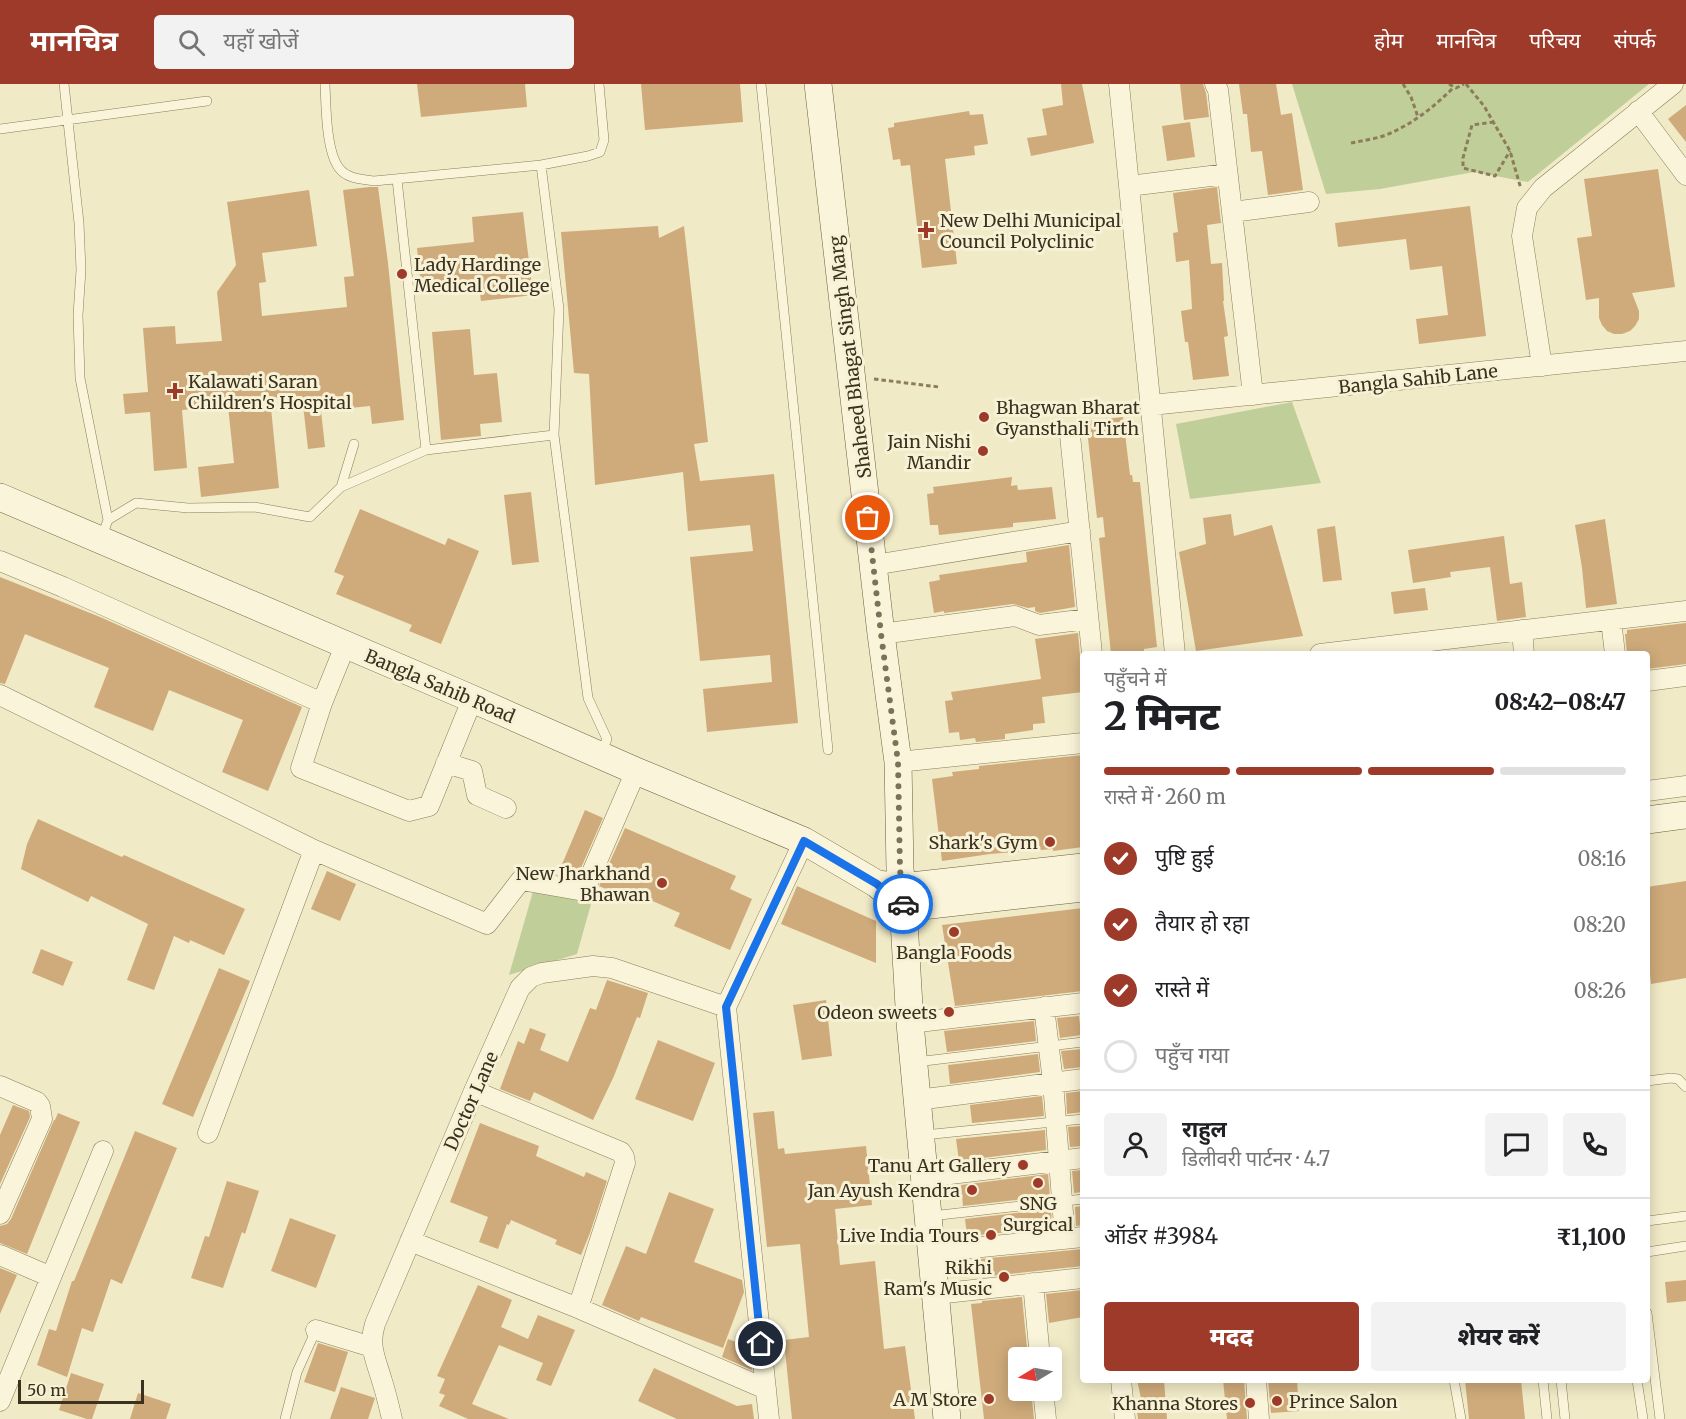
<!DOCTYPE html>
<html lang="hi">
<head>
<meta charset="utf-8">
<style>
	body { margin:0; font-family:Merriweather,"Noto Sans Devanagari",serif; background:#f2f2f2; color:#202124; height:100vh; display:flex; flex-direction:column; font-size:22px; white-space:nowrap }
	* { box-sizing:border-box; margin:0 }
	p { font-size:20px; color:#757577 }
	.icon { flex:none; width:33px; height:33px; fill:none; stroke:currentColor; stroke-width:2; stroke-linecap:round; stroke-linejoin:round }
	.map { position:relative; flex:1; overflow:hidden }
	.side { position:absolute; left:1080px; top:567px; width:570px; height:732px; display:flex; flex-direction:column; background:#fff; border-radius:6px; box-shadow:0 3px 15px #0003 }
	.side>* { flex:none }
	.needle { width:39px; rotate:260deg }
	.controls { position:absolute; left:1008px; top:1263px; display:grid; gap:12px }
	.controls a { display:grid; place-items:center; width:54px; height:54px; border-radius:6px; background:#fff; box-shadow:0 3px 15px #0003; font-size:30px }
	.scale { position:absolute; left:18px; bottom:15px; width:126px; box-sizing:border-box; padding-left:6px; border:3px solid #3c311f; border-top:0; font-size:16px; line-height:21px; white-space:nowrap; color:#3c311f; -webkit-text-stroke:4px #f7f2d6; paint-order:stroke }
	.pin { position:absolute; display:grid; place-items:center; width:51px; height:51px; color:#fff; margin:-26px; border:3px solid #fff; border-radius:50%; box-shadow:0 2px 6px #0007 }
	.courier { position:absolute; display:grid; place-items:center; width:60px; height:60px; margin:-30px; border:4px solid #1a73e8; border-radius:50%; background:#fff; color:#222; box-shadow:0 2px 8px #0007 }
	.headline em { font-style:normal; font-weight:800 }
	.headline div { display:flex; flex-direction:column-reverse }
	.headline { display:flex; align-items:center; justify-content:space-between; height:102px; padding:0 24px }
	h1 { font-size:39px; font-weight:800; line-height:45px }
	.bar { display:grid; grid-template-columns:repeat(4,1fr); gap:9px 6px; align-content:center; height:72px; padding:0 24px }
	.bar i { height:8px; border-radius:4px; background:#e0e0e0 }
	.bar .current { background:#9d3a29 }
	.bar p { grid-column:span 4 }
	.line { display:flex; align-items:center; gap:15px; padding:0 24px; border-top:2px solid #e0e0e0 }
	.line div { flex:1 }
	.round { display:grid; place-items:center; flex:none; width:63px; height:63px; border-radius:6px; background:#f2f2f2 }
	ol { padding:0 24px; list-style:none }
	li { display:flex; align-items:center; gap:18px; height:66px }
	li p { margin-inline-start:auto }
	li .icon { padding:6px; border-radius:50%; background:#9d3a29; color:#fff; stroke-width:4 }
	li:last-child { color:#757577 }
	li i { width:33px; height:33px; border:3px solid #e0e0e0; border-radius:50% }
	.action { display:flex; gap:12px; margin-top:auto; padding:12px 24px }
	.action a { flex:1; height:69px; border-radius:6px; background:#9d3a29; color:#fff; font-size:24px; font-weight:800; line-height:69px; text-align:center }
	.action a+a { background:#f2f2f2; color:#202124 }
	header { display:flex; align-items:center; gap:36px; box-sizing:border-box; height:84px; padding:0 30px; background:#9d3a29; color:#fff }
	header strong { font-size:28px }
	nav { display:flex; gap:33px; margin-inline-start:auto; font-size:21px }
	.search { width:420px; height:54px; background:#f2f2f2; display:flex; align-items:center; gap:15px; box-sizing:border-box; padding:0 21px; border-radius:6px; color:#757577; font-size:22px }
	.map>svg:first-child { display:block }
</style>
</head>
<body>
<header>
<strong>मानचित्र</strong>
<div class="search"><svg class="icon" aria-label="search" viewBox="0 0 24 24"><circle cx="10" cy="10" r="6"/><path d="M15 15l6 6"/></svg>यहाँ खोजें</div>
<nav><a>होम</a><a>मानचित्र</a><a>परिचय</a><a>संपर्क</a></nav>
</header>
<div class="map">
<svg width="1686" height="1335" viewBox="0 0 1686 1335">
	<rect width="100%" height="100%" fill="#f0eac6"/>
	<!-- green -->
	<path fill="#c0cf99" d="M1292 0H1649L1528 98 1474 88 1380 105 1326 110Z
		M1292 318 1321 399 1190 415 1176 340Z
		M534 804 591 820 577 870 509 891Z"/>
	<!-- building -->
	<path fill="#cfab7b" d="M417 0H525L527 23 421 33Z
		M641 0H740L743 38 645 46Z
		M1061 0H1082L1094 59 1031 72 1027 54 1047 51 1042 25 1063 21Z
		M1180 0H1203L1206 9 1209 33 1184 36Z
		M1239 0H1276L1281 31 1292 29 1303 106 1268 111 1262 67 1251 68 1247 30H1243Z
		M1686 21V58L1668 35Z
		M969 27 970 31 983 30 988 60 974 62 975 71 945 75 957 180 922 184 910 81 901 82 900 75 893 76 888 44 894 43V39Z
		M1190 38 1195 73 1167 77 1162 42Z
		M1658 85 1675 203 1632 209 1639 227V235L1635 242 1630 247 1622 250H1614L1607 247 1602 241 1599 234V214L1586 216 1577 154 1592 152 1584 95Z
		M369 103H378L388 179 404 336 372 340 370 322 321 327 325 363 308 365 302 312 270 314 279 404 201 413 198 383 234 379 228 322 182 326 187 384 154 387 150 328 125 330 123 310 148 308 143 244 175 242 176 260 222 257 217 208 236 181 227 118 309 106 317 162 262 169 266 198 259 199 262 232 347 223 344 193 354 192 343 106Z
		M1217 103 1221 139 1207 141 1211 180 1222 179 1224 217H1223L1228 252 1224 253 1229 292 1193 296 1188 258H1185L1181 227 1192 225 1189 176 1176 178 1173 149 1178 148 1173 109Z
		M1470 122 1486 252 1419 260 1416 235 1448 231 1442 182 1410 186 1406 155 1338 163 1335 139Z
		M523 128 533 211 481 217 478 196 421 202 417 164 474 158 472 133Z
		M658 142 659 154 684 142 708 358 694 360 700 397 774 390 798 639 707 648 703 605 772 598 770 571 700 577 690 473 753 467 750 441 688 447 683 388 595 401 589 290 574 289 561 148Z
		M470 245 474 291 497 289 502 338 480 340 481 352 441 356 432 248Z
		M1123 333 1130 391H1132L1133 398H1140L1157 563 1144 565V570H1125V568L1111 570 1099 454 1105 453 1103 433 1097 434 1086 337Z
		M1012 393 1011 402 1017 401 1018 406 1052 403 1056 435 1013 439V443L939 451 938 441H930L927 410 934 409 933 403Z
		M531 408 539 478 512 481 504 411Z
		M360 425 445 461 448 454 479 467 441 560 409 547 412 541 336 510 344 492 334 488Z
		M1231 430 1234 452 1272 441 1303 552 1196 567 1179 468 1206 460 1203 434Z
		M1605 435 1617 520 1586 524 1582 484 1575 441Z
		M1335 442 1342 496 1323 498 1317 445Z
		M1504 452 1510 500 1522 498 1526 533 1497 537 1490 483 1450 488 1451 493 1413 499 1408 466Z
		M1069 461 1075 523 1040 529 1035 527V523L1028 524 1013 520 944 529V527L934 529 929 498 940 496 939 491 1027 478 1026 468Z
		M0 493 100 533 302 623 268 707 222 688 243 636 169 606 153 647 94 623 109 584 25 550 5 600 0 599Z
		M1425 504 1428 526 1394 530 1391 508Z
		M1686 539V580L1647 585V570H1627L1625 550H1627V546Z
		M1078 549 1080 571 1083 578V608L1042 613 1045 639 1033 640V646L1005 650V655L976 658 975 654 960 656 959 648 949 649 945 617 953 616 951 608 1041 595 1035 555Z
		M1083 671V763L1053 767V765L990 770 942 777 932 695 953 692 952 688 979 685V682Z
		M585 726 603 734 577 793 560 785Z
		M38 735 122 773 124 771 245 825 224 871 190 856 189 859 174 852 154 906 127 896 148 840 91 812 88 818 21 785 27 760Z
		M625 744 736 792 730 805 752 815 730 866 674 842 680 829 641 812 638 819 599 802Z
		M327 787 356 800 340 837 311 825Z
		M1686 797V894L1651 900 1650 890 1647 891V803Z
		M797 802 876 837V879L781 840Z
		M1083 824V907L955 922 942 841Z
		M41 865 73 878 63 902 32 889Z
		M219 884 250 897 193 1033 162 1020Z
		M607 896 648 909 640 934 637 933 614 992 593 1036 534 1008 530 1017 500 1005 518 957 524 960 530 944 546 950 540 966 568 978 590 924 596 926Z
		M826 916 832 972 802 976 793 921Z
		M1079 932 1081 951 1060 954 1057 934Z
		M1034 937 1036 957 947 968 944 947Z
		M658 956 715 979 693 1037 635 1015Z
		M1083 965V983L1064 985 1061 967Z
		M1038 970 1040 988 950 1000 948 981Z
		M1083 1007V1028L1067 1030 1066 1009Z
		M1042 1012 1044 1032 972 1039 970 1021Z
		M13 1021 29 1027 30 1033 0 1100V1051Z
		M774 1027 778 1065 784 1064 785 1070 866 1062 872 1121 835 1125 840 1181 875 1177 884 1265 905 1262 915 1335H792L784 1256 809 1253 800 1160 767 1163 753 1029Z
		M58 1029 80 1038 27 1170 0 1159V1142L7 1140 11 1135 54 1036H55Z
		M480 1039 539 1062 536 1072 584 1093 586 1088 607 1097 590 1149 581 1171 555 1160 557 1156 511 1136 509 1141 507 1140 498 1165 479 1158 488 1133 450 1118Z
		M1083 1042V1062L1070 1063 1068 1043Z
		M1045 1046 1046 1066 959 1077 956 1055Z
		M135 1047 177 1064 122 1200 111 1195 93 1248 82 1244 67 1293 37 1281 49 1245 56 1247 72 1197H74Z
		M1083 1086V1108L1074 1109 1072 1087Z
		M1048 1090 1050 1112 963 1122 961 1101Z
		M227 1097 259 1107 245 1150 242 1148 223 1204 191 1194 205 1152 209 1153Z
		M669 1108 714 1125 694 1178 742 1196 744 1208 723 1264 641 1233 639 1237 602 1221 626 1162 646 1170Z
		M1083 1122V1141L1076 1142 1075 1123Z
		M1051 1125 1052 1144 967 1152 965 1135Z
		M290 1134 336 1151 316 1204 271 1187Z
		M1083 1165V1182L981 1193 980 1175Z
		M0 1184 17 1191 0 1230Z
		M1686 1196V1217L1667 1219 1665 1198Z
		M478 1201 512 1216 501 1243 528 1255 538 1231 575 1246 551 1302 536 1296 543 1279 499 1261 472 1320 509 1335H468L439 1322 445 1311 439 1309 445 1295 437 1292Z
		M1083 1206V1233L1049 1239 1046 1210Z
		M1022 1213 1028 1274H1018V1306H1031L1034 1335H984L971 1220 982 1219V1217Z
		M728 1255 749 1263 752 1286 722 1273Z
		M318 1259 348 1268 335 1308 304 1298Z
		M654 1284 737 1322 752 1320 754 1335H677L638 1317Z
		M71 1289 104 1300 92 1335H87L59 1326Z
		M1137 1296H1164L1167 1335H1138L1136 1319H1142Z
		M1223 1296H1244L1247 1335H1227Z
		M1268 1296H1297L1299 1327 1271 1329Z
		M1465 1296H1521L1525 1335H1469Z
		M341 1303 375 1314 368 1335H330Z
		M138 1309 171 1320 166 1335H130Z"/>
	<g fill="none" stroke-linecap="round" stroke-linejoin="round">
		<!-- lane casing -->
		<g stroke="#8c7c5b" stroke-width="10">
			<path id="lane" d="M64 0 79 139 81 186 78 231 80 294 108 436 101 455
				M325 0C326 22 326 67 339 84 347 95 362 95 374 97L541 81 588 72 600 68 604 56 599 0
				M761 0 828 666
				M0 45 207 17
				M541 81 559 225 554 351 588 614 607 655 601 670
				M397 95 426 366 554 351
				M341 403 354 360
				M108 436 136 419 188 424 254 423 310 433 341 403 426 366
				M916 978 1083 958
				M1647 997 1671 994 1678 995 1686 1003
				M924 1051 1083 1035
				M931 1132 1083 1115
				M1647 1137 1686 1132
				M1647 1168 1686 1162
				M1647 1229 1660 1335
				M1454 1296 1461 1335
				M1543 1296 1547 1335
				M1561 1296 1565 1335
				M1637 1296 1643 1335
				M285 1335 297 1288 316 1246"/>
		</g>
		<!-- street casing -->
		<g stroke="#8c7c5b" stroke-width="21">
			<path id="street" d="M1119 0 1175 570
				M1215 0 1218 6 1253 311
				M1638 27 1686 91
				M1129 102 1227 90
				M1232 128 1309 118
				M1542 282 1522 152 1527 124 1543 104 1673 0
				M1151 321 1686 267
				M1070 351 1092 570
				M0 477 63 503 322 619
				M874 481 1080 447
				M1611 536 1615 570
				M1522 546 1524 570
				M881 550 1015 532 1039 541 1088 535
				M345 562 322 619 301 684 409 727 429 722 472 616
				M1320 570 1686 527
				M1647 597 1686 592
				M0 611 314 766 487 840 521 796 584 807 636 687
				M898 678 1083 659
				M446 679 472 687 477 711 506 724
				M1647 707 1686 702
				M1044 923 1053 998 1065 1155
				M910 939 1083 919
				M0 1002 37 1018 40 1022 42 1035 0 1130
				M474 1007 621 1068 624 1073 625 1079 578 1224
				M917 1016 1083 995
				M208 1049 314 766
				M925 1093 1083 1074
				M410 1157 578 1224 766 1305
				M932 1168 1083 1153
				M0 1171 51 1193
				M1033 1199 1040 1274
				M936 1210 1083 1194
				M316 1246 372 1263
				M1121 1296 1125 1335
				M1256 1296 1259 1335
				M1043 1306 1046 1335
				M0 1317 103 1067
				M392 1335C389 1322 386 1309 382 1297 376 1276 368 1262 375 1240L474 1007 520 904 531 893 542 889 593 882 612 884 726 923
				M769 1335 726 923 804 757"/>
		</g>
		<!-- secondary casing -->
		<g stroke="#6e5d3e" stroke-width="28">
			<path id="secondary" d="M818 0 881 550 898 678 900 785 902 803 910 939 947 1335
				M0 413 461 610 636 687 804 757 877 800
				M1647 736 1686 731
				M1083 783 902 803 877 800 904 824 1083 804"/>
		</g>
		<!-- path -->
		<path stroke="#8c7c5b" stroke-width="3" stroke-dasharray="4.5 3" stroke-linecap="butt" d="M1403 0 1411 13 1418 33
			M1449 0 1456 4 1464 0
			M1466 0 1484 22 1510 67 1521 105
			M1494 38 1472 41 1463 74V84L1495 92 1510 67
			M1351 59C1366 56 1383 54 1397 46 1419 35 1437 20 1454 3
			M874 295 939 303"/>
		<!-- lane -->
		<use href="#lane" stroke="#faf5da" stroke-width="9"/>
		<!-- street -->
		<use href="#street" stroke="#faf5da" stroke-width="20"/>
		<!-- secondary -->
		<use href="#secondary" stroke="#faf5da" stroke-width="27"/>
	</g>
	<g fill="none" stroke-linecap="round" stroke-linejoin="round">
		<!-- done -->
		<path stroke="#7b7259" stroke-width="6" stroke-dasharray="0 10.8" d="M868 434 881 550 898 678 900 785 903 820"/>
		<!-- route -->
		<path stroke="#1a73e8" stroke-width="8" d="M761 1260 726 923 804 757 877 800 904 824 903 820"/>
	</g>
	<!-- markers -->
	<g fill="#9d3a29" stroke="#f7f2d6" stroke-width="2">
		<path d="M923 137h6v6h6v6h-6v6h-6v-6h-6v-6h6z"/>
		<circle cx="402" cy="190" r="6"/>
		<path d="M172 298h6v6h6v6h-6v6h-6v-6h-6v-6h6z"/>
		<circle cx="984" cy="333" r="6"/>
		<circle cx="983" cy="367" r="6"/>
		<circle cx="1050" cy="758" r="6"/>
		<circle cx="662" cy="799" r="6"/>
		<circle cx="954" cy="848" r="6"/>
		<circle cx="949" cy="928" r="6"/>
		<circle cx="1023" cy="1081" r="6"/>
		<circle cx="1038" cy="1099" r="6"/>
		<circle cx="972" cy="1106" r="6"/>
		<circle cx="991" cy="1151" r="6"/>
		<circle cx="1004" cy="1193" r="6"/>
		<circle cx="989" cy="1315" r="6"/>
		<circle cx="1277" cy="1317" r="6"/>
		<circle cx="1250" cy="1319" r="6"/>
	</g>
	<g text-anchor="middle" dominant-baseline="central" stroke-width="6" stroke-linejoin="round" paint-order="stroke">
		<!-- poi labels -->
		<g font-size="18" fill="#3c311f" stroke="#f7f2d6" text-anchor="end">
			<text x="940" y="136" text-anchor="start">New Delhi Municipal<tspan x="940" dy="21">Council Polyclinic</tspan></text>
			<text x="414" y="180" text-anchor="start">Lady Hardinge<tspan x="414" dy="21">Medical College</tspan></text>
			<text x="188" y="297" text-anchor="start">Kalawati Saran<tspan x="188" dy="21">Children's Hospital</tspan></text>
			<text x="996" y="323" text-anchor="start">Bhagwan Bharat<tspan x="996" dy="21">Gyansthali Tirth</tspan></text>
			<text x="971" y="357">Jain Nishi<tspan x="971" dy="21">Mandir</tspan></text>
			<text x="1038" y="758">Shark's Gym</text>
			<text x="650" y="789">New Jharkhand<tspan x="650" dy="21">Bhawan</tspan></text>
			<text x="954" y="868" text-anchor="middle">Bangla Foods</text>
			<text x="937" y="928">Odeon sweets</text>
			<text x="1011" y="1081">Tanu Art Gallery</text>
			<text x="960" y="1106">Jan Ayush Kendra</text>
			<text x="1038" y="1119" text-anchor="middle">SNG<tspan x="1038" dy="21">Surgical</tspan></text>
			<text x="979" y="1151">Live India Tours</text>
			<text x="992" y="1183">Rikhi<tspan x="992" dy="21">Ram's Music</tspan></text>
			<text x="977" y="1315">A M Store</text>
			<text x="1289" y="1317" text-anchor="start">Prince Salon</text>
			<text x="1238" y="1319">Khanna Stores</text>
		</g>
		<!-- street labels -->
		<g font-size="18" fill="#3c311f" stroke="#f7f2d6">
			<text transform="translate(850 273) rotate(-97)">Shaheed Bhagat Singh Marg</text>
			<text transform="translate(1418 295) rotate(-6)">Bangla Sahib Lane</text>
			<text transform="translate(440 602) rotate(23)">Bangla Sahib Road</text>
			<text transform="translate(471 1017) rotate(-66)">Doctor Lane</text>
		</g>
	</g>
</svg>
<div class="controls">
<a><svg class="needle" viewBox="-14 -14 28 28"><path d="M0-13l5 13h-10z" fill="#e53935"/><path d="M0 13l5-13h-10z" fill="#757577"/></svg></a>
</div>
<div class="scale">50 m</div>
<div class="pin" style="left:868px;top:434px;background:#ea580c"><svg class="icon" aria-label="bag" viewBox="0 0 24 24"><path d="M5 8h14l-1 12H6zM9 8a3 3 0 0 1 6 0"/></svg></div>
<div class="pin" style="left:761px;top:1260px;background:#1f2937"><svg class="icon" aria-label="home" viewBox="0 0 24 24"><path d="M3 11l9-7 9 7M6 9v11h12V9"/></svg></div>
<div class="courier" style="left:903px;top:820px"><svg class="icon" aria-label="car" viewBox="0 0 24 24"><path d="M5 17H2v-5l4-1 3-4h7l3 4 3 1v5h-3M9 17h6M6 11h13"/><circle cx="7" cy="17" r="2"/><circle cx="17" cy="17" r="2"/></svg></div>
<section class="side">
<div class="headline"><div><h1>2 मिनट</h1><p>पहुँचने में</p></div><em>08:42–08:47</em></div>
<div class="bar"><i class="current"></i><i class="current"></i><i class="current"></i><i></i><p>रास्ते में · 260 m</p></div>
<ol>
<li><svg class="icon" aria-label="check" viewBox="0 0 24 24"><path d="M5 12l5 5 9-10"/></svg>पुष्टि हुई<p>08:16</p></li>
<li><svg class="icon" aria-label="check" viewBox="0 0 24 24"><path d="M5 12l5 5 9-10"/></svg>तैयार हो रहा<p>08:20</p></li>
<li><svg class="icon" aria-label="check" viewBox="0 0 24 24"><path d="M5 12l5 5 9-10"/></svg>रास्ते में<p>08:26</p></li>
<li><i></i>पहुँच गया</li>
</ol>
<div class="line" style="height:108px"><a class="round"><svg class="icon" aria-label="person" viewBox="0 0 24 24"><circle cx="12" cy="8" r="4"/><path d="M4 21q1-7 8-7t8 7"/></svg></a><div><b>राहुल</b><p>डिलीवरी पार्टनर · 4.7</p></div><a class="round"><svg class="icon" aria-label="chat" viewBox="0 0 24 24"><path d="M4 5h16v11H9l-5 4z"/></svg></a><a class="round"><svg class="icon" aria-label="phone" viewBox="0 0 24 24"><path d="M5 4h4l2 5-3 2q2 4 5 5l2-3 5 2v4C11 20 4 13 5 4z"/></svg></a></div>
<div class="line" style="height:78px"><div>ऑर्डर #3984</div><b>₹1,100</b></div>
<div class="action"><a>मदद</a><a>शेयर करें</a></div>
</section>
</div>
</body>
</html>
